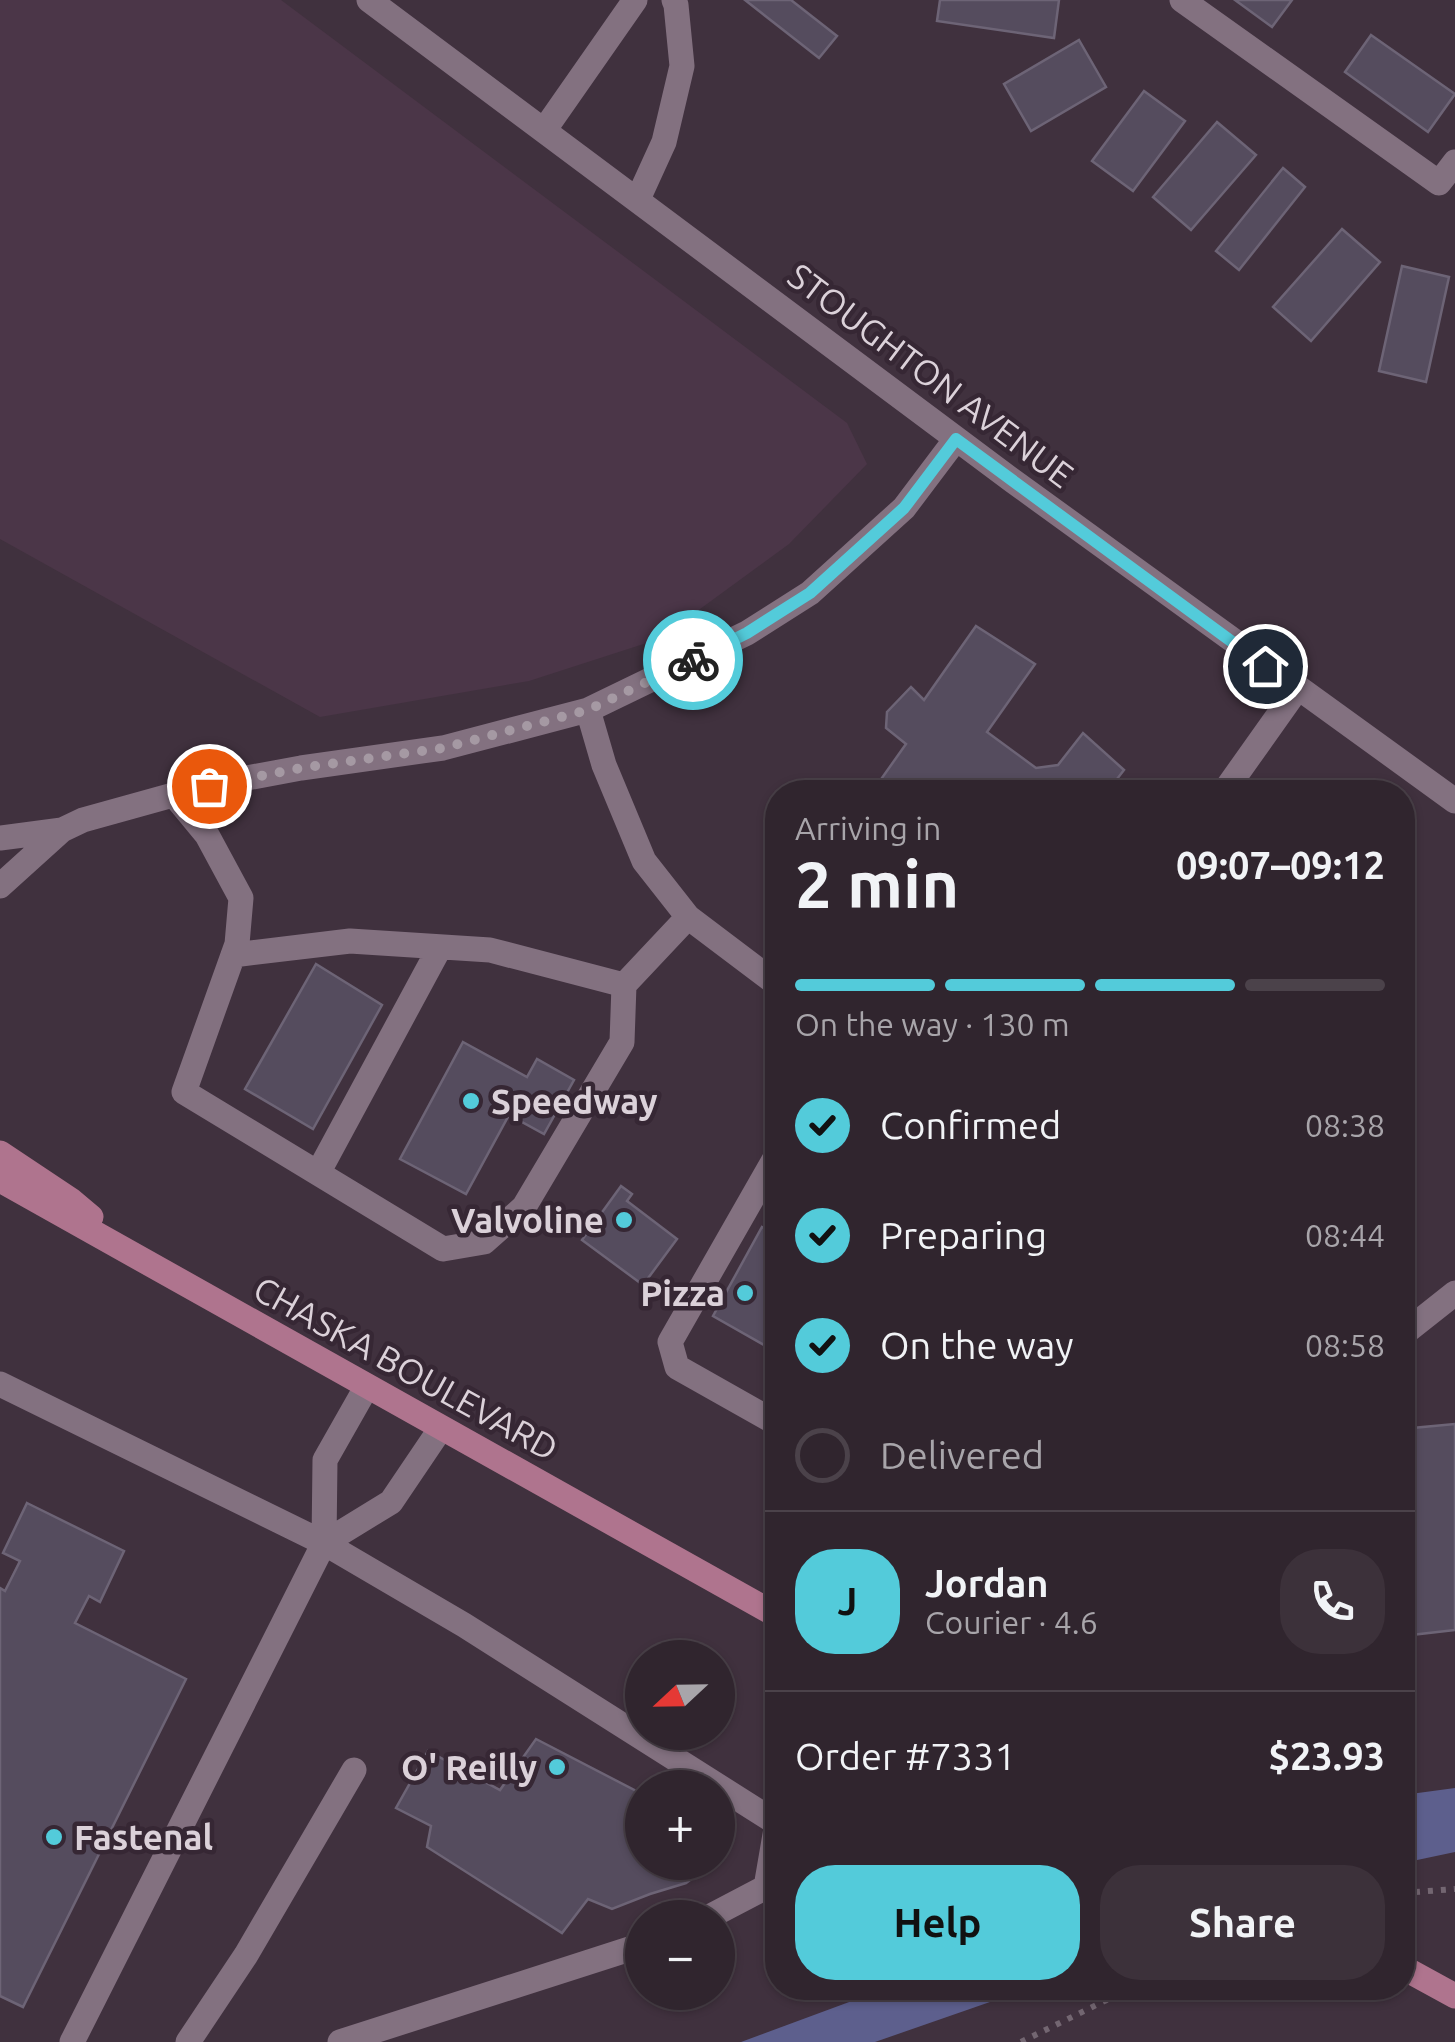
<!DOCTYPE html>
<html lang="en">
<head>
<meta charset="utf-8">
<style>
	body { margin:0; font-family:Ubuntu,sans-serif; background:#3c313a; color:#f1f3f6; height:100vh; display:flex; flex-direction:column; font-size:38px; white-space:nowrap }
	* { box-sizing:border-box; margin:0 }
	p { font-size:32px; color:#a8a5aa }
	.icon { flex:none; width:55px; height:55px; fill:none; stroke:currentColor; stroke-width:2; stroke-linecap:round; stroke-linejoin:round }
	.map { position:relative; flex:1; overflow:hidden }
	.panel { position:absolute; left:765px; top:780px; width:650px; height:1220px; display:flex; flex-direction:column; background:#30252e; border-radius:40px; box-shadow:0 2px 8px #0004,0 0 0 2px #4b424a }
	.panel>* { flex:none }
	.needle { width:65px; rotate:248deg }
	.fabs { position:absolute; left:625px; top:1640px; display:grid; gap:20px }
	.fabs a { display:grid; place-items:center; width:110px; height:110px; border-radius:50%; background:#30252e; box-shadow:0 2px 8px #0004,0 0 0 2px #4b424a; font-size:50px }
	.pin { position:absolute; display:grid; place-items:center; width:85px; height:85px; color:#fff; margin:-42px; border:5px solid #fff; border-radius:50%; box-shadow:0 2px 10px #0007 }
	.courier { position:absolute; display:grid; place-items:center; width:100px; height:100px; margin:-50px; border:8px solid #53cbda; border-radius:50%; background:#fff; color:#222; box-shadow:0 2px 12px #0007 }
	.overview em { font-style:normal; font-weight:700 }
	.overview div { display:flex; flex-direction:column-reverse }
	.overview { display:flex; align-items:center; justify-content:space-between; height:170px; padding:0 30px }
	h1 { font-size:65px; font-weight:700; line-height:75px }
	.bar { display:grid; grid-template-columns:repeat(4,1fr); gap:15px 10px; align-content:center; height:120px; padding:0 30px }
	.bar i { height:12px; border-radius:8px; background:#4b424a }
	.bar .active { background:#53cbda }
	.bar p { grid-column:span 4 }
	.line { display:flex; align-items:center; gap:25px; padding:0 30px; border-top:2px solid #4b424a }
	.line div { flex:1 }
	.round { display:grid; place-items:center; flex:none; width:105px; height:105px; border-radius:40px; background:#3c313a }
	ol { padding:0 30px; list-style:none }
	li { display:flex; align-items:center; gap:30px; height:110px }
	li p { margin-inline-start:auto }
	li .icon { padding:10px; border-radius:50%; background:#53cbda; color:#111; stroke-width:4 }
	li:last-child { color:#a8a5aa }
	li i { width:55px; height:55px; border:5px solid #4b424a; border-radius:50% }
	.action { display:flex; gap:20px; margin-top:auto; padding:20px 30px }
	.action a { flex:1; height:115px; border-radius:40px; background:#53cbda; color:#111; font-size:40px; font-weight:700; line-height:115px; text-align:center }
	.action a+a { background:#3c313a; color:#f1f3f6 }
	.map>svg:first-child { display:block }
</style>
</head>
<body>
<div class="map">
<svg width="1455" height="2042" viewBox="0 0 1455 2042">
	<rect width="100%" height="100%" fill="#40313e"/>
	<!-- built -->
	<path fill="#4b3648" d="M0 0H281L847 423 867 464 789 544 659 639 529 681 320 717 0 539Z"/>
	<!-- water -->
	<path fill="#5d5f8d" d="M1455 1788V1852L1403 1863V1795Z
		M887 1988H1030L875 2042H741Z"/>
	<!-- building -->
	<path fill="#554c5e" stroke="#6d6476" stroke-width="2.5" d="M745 0H791L837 36 819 58Z
		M940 0H1059L1054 38 937 21Z
		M1235 0H1292L1272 27Z
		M1371 35 1455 94 1428 132 1345 72Z
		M1079 40 1106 87 1031 131 1004 84Z
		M1144 91 1185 121 1133 191 1092 161Z
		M1217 122 1256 155 1191 230 1153 197Z
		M1283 168 1305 187 1239 270 1216 251Z
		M1342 229 1380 262 1311 341 1273 307Z
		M1402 266 1449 277 1426 382 1379 371Z
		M976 626 1035 664 987 732 1036 768 1058 765 1083 733 1124 770 1107 792H872L906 744 886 728 887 712 911 687 924 700Z
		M316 964 382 1005 313 1129 245 1089Z
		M463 1042 527 1077 537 1059 574 1080 544 1134 509 1115 466 1194 400 1159Z
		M621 1186 632 1194 627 1201 677 1239 643 1285 582 1240Z
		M762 1227 778 1235V1353L713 1316Z
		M1455 1424V1630L1402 1636V1429Z
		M27 1503 124 1551 100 1602 89 1596 75 1623 186 1679 23 2007 0 1996V1588L5 1591 20 1561 3 1553Z
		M536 1739 642 1794V1862H697L698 1874 686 1883 650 1894 612 1909 588 1899 562 1933 427 1847 431 1826 396 1808 428 1751 500 1790Z"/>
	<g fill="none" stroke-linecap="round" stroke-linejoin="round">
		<!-- path -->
		<path stroke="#736671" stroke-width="6" stroke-dasharray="5 8" stroke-linecap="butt" d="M1402 1893 1455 1889
			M1021 2042 1131 1988"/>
		<!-- minor -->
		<path stroke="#837180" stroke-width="25" d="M369 0 1013 481 1455 801
			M1182 0 1439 183 1455 162
			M545 129 635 0
			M638 199 664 142 682 66 676 5 674 0
			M588 710 604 765 644 861 688 917 778 985
			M1224 792 1297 689
			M174 795 207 835 241 898 237 944 184 1092 443 1249 484 1242 524 1207 622 1042 624 985 688 917
			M0 838 62 830
			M0 886 62 830 83 820 209 785 301 768 443 748 588 710 747 633 810 593 904 508 956 439
			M233 955 350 941 490 950 624 985
			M778 1153 670 1342 677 1367 778 1424
			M318 1173 440 947
			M1402 1335 1455 1293
			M0 1384 324 1543 464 1625 775 1822
			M324 1543 391 1502 441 1428
			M707 1918 766 1887 778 1817
			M72 2042 324 1543 325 1460 367 1386
			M188 2042 246 1955 354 1770
			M340 2042 642 1945"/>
		<!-- major -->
		<path stroke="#af748e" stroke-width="25" d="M0 1153 72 1201 91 1217
			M0 1180 778 1616
			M1402 1967 1455 1996"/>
	</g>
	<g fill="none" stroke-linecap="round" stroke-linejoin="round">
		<!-- done -->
		<path stroke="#a599a3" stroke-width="10" stroke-dasharray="0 18" d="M209 786 301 768 443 748 588 710 693 660"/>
		<!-- route -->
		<path stroke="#53cbda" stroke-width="12" d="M693 660 747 633 810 593 904 508 956 439 1265 666"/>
	</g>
	<!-- markers -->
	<g fill="#53cbda" stroke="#362734" stroke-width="4">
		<circle cx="471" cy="1101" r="10"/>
		<circle cx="624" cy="1220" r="10"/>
		<circle cx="745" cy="1293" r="10"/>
		<circle cx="557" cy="1767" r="10"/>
		<circle cx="54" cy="1837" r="10"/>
	</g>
	<g text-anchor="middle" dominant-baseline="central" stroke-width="9" stroke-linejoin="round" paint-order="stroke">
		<!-- street labels -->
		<g font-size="35" fill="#dbd1d9" stroke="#362734">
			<text transform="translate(931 375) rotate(37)">STOUGHTON AVENUE</text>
			<text transform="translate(406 1368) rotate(29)">CHASKA BOULEVARD</text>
		</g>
		<!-- poi labels -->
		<g font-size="35" font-weight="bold" fill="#dbd1d9" stroke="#362734" text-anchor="end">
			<text x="491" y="1101" text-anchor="start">Speedway</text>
			<text x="604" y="1220">Valvoline</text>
			<text x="725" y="1293">Pizza</text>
			<text x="537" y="1767">O' Reilly</text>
			<text x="74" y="1837" text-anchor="start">Fastenal</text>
		</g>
	</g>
</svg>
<div class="fabs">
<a><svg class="needle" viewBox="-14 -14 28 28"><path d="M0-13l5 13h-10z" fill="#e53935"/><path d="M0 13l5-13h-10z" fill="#a8a5aa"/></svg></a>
<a>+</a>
<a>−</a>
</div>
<div class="pin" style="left:209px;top:786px;background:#ea580c"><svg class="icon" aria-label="bag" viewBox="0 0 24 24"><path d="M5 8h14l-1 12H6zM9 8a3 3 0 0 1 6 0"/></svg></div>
<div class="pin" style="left:1265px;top:666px;background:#1f2937"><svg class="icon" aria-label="home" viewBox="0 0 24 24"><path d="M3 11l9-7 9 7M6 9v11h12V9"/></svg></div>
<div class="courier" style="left:693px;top:660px"><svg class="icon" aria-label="bike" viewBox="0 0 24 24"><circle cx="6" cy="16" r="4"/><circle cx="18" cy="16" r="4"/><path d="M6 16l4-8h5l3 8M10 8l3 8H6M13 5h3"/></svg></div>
<section class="panel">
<div class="overview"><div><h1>2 min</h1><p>Arriving in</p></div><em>09:07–09:12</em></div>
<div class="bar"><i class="active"></i><i class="active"></i><i class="active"></i><i></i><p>On the way · 130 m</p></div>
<ol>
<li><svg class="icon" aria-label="check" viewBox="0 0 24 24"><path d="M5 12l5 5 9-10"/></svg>Confirmed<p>08:38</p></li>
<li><svg class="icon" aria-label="check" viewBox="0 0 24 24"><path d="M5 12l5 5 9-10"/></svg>Preparing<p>08:44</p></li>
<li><svg class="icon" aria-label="check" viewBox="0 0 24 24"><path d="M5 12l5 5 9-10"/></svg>On the way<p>08:58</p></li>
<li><i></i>Delivered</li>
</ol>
<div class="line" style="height:180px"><b class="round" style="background:#53cbda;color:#111">J</b><div><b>Jordan</b><p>Courier · 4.6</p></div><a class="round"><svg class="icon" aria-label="phone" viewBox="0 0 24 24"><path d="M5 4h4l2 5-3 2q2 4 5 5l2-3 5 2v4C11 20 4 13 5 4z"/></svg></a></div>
<div class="line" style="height:130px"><div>Order #7331</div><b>$23.93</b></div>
<div class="action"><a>Help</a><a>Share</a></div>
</section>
</div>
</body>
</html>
